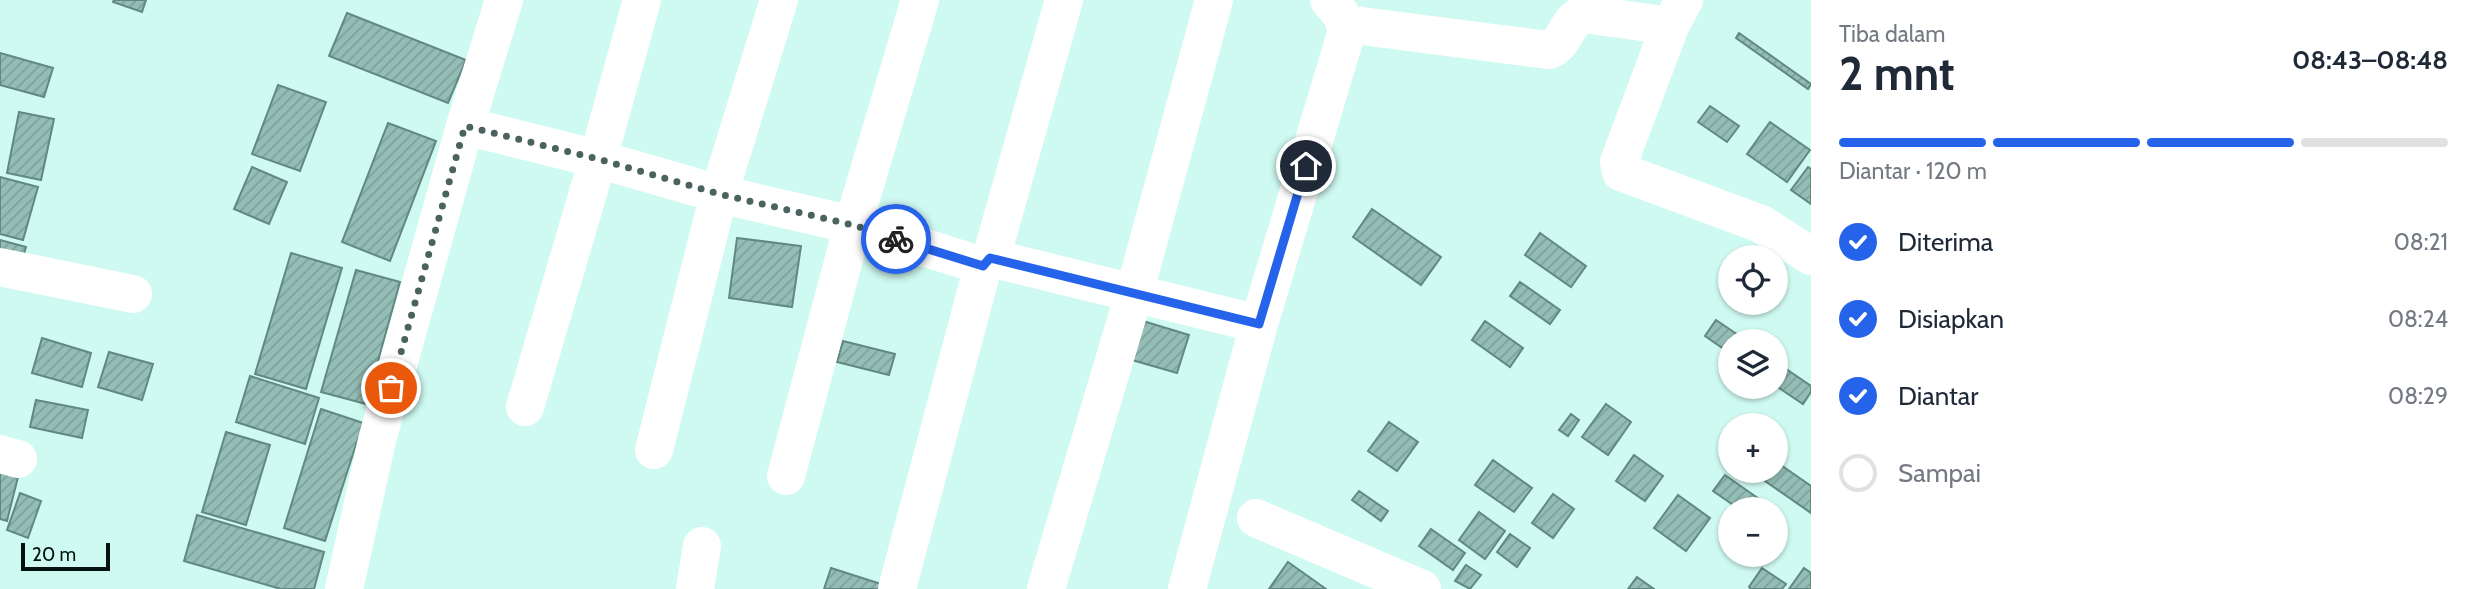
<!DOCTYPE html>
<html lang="id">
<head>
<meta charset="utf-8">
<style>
	body { margin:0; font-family:Cabin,sans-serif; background:#f6f6f7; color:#1f2937; height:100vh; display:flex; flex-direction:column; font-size:26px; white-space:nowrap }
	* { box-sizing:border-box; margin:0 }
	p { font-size:23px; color:#747a83 }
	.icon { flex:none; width:38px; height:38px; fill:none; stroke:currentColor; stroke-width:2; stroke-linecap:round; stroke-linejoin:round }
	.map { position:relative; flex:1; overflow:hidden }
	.sheet { display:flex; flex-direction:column; background:#fff; width:665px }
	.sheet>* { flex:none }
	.fabs { position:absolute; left:1718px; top:245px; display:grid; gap:14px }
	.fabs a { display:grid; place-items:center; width:70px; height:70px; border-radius:50%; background:#fff; box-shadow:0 2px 5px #0004; font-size:35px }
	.scale { position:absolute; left:21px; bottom:18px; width:89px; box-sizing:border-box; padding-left:7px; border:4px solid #041210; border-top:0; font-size:19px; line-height:24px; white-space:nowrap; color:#041210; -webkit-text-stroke:5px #cffaf1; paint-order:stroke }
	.pin { position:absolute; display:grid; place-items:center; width:60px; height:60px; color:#fff; margin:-30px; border:4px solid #fff; border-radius:50%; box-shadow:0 2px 7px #0007 }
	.courier { position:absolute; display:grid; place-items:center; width:70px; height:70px; margin:-35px; border:5px solid #2563eb; border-radius:50%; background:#fff; color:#222; box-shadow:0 2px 9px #0007 }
	.head em { font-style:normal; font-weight:700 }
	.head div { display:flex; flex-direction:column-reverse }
	.head { display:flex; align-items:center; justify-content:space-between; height:119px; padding:0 28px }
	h1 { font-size:46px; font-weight:700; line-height:52px }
	.bar { display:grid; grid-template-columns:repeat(4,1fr); gap:10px 7px; align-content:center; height:84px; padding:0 28px }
	.bar i { height:9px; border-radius:5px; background:#e0e1e3 }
	.bar .selected { background:#2563eb }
	.bar p { grid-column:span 4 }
	ol { padding:0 28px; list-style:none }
	li { display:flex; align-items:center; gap:21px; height:77px }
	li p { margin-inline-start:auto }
	li .icon { padding:7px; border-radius:50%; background:#2563eb; color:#fff; stroke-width:4 }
	li:last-child { color:#747a83 }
	li i { width:38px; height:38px; border:4px solid #e0e1e3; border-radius:50% }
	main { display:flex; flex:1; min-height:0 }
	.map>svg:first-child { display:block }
</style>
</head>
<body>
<main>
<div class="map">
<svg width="1811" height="589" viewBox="0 0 1811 589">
	<defs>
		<pattern id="building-hatch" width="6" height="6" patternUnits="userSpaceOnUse" patternTransform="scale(1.75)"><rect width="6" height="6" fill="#94bdb5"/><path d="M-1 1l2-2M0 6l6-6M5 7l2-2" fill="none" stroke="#7ea19b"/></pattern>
	</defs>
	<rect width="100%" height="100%" fill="#cffaf1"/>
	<!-- building -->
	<path fill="url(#building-hatch)" stroke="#618981" stroke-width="2" d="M114 0H146L142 12 113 2Z
		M347 13 466 60 448 103 329 56Z
		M1739 33 1811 84 1808 89 1736 38Z
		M0 53 53 68 44 97 0 85Z
		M278 85 326 102 300 171 252 154Z
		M1710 106 1739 126 1727 142 1698 122Z
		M19 112 54 119 41 180 7 173Z
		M1770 122 1810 150 1787 182 1747 154Z
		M388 123 436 141 390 261 342 242Z
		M252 167 287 182 269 224 234 209Z
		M1808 167 1811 169V204L1791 190Z
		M0 177 38 187 23 240 0 234Z
		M1372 209 1441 257 1421 285 1353 237Z
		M1540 233 1586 266 1571 287 1525 255Z
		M737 238 801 246 792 307 729 298Z
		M0 240 26 247 20 268 0 263Z
		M291 253 342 268 306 389 255 374Z
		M356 270 400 282 366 404 321 392Z
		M1520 282 1560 310 1550 324 1510 296Z
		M1716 320 1747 341H1731V354L1705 336Z
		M1143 321 1189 335 1177 373 1132 360Z
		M1485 321 1523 348 1510 367 1472 340Z
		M42 338 91 353 82 387 32 373Z
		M843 341 895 354 889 375 837 362Z
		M109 352 153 364 142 400 98 387Z
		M1776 362 1811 386V392L1803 404 1776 386Z
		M250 376 319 398 305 444 236 422Z
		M36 400 88 410 82 438 30 427Z
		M1606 404 1631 422 1608 455 1582 437Z
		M321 409 363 423 325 541 284 528Z
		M1571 414 1579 420 1568 436 1559 430Z
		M1389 422 1418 442 1397 471 1368 451Z
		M226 432 270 445 246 525 202 512Z
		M1634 455 1663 476 1645 501 1616 481Z
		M1493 460 1532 488 1514 512 1475 485Z
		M1778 463 1811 486V513L1765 481 1773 471H1776Z
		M0 473 18 477 7 521 0 519Z
		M1725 475 1762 501 1757 509H1739L1713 491Z
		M1359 491 1388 511 1381 521 1352 500Z
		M20 493 41 501 28 538 7 530Z
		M1553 494 1574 509 1553 538 1532 523Z
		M1678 495 1710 518 1686 551 1654 528Z
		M1479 512 1505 531 1485 559 1459 540Z
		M197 515 324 552 314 589H281L184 561Z
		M1431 529 1465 553 1453 570 1419 546Z
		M1510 534 1530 548 1517 567 1497 552Z
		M1288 562 1326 589H1269Z
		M1466 565 1481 575 1470 589 1455 581Z
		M831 568 884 585 883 589H824Z
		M1762 568 1786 584 1782 589H1751L1749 587Z
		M1804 568 1811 573V589H1789Z
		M1637 577 1654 589H1628Z"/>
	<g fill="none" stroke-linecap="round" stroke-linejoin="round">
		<!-- minor -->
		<path stroke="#fff" stroke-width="38" d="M1346 24 1549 50C1566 44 1566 20 1584 14L1670 26 1684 0
			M1670 26 1619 162 1621 172 1761 224 1811 256
			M465 126 598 159 719 194 853 225 983 266
			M991 258 1259 324
			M0 267 133 294
			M525 407 598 159 642 0
			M654 450 719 194 779 0
			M0 454 18 459
			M786 476 853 225 920 0
			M1256 518 1422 589
			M344 589 377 440 465 126 504 0
			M695 589 702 546
			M897 589 983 266 991 258 1064 0
			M1046 589 1134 294 1214 0
			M1187 589 1259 324 1346 34C1346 18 1339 11 1329 0"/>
	</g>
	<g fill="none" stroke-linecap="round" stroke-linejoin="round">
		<!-- done -->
		<path stroke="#4b635f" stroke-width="7" stroke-dasharray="0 12.6" d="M391 388 465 126 598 159 719 194 853 225 896 239"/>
		<!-- route -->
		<path stroke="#2563eb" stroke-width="9" d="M896 239 983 266 990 258 1259 324 1306 166"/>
	</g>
</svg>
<div class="fabs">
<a><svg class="icon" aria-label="locate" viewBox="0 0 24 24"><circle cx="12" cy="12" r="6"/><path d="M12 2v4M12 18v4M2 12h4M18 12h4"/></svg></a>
<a><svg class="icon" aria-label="layers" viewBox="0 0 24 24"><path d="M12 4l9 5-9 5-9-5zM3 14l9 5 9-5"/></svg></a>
<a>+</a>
<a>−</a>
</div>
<div class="scale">20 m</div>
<div class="pin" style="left:391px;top:388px;background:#ea580c"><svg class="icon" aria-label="bag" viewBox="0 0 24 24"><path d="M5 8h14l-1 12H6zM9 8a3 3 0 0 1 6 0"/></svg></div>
<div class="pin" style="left:1306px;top:166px;background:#1f2937"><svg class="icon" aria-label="home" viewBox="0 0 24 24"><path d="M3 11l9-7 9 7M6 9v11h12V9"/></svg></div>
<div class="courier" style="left:896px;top:239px"><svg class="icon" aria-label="bike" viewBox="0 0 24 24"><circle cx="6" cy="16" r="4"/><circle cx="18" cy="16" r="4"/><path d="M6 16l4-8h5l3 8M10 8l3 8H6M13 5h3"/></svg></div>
</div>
<section class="sheet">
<div class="head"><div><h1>2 mnt</h1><p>Tiba dalam</p></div><em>08:43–08:48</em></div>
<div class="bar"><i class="selected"></i><i class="selected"></i><i class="selected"></i><i></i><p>Diantar · 120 m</p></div>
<ol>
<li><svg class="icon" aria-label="check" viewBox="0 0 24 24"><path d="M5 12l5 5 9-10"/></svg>Diterima<p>08:21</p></li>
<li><svg class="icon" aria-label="check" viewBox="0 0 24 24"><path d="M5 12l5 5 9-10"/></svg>Disiapkan<p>08:24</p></li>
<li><svg class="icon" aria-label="check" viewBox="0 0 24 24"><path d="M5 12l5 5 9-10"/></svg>Diantar<p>08:29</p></li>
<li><i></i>Sampai</li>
</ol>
</section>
</main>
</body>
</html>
